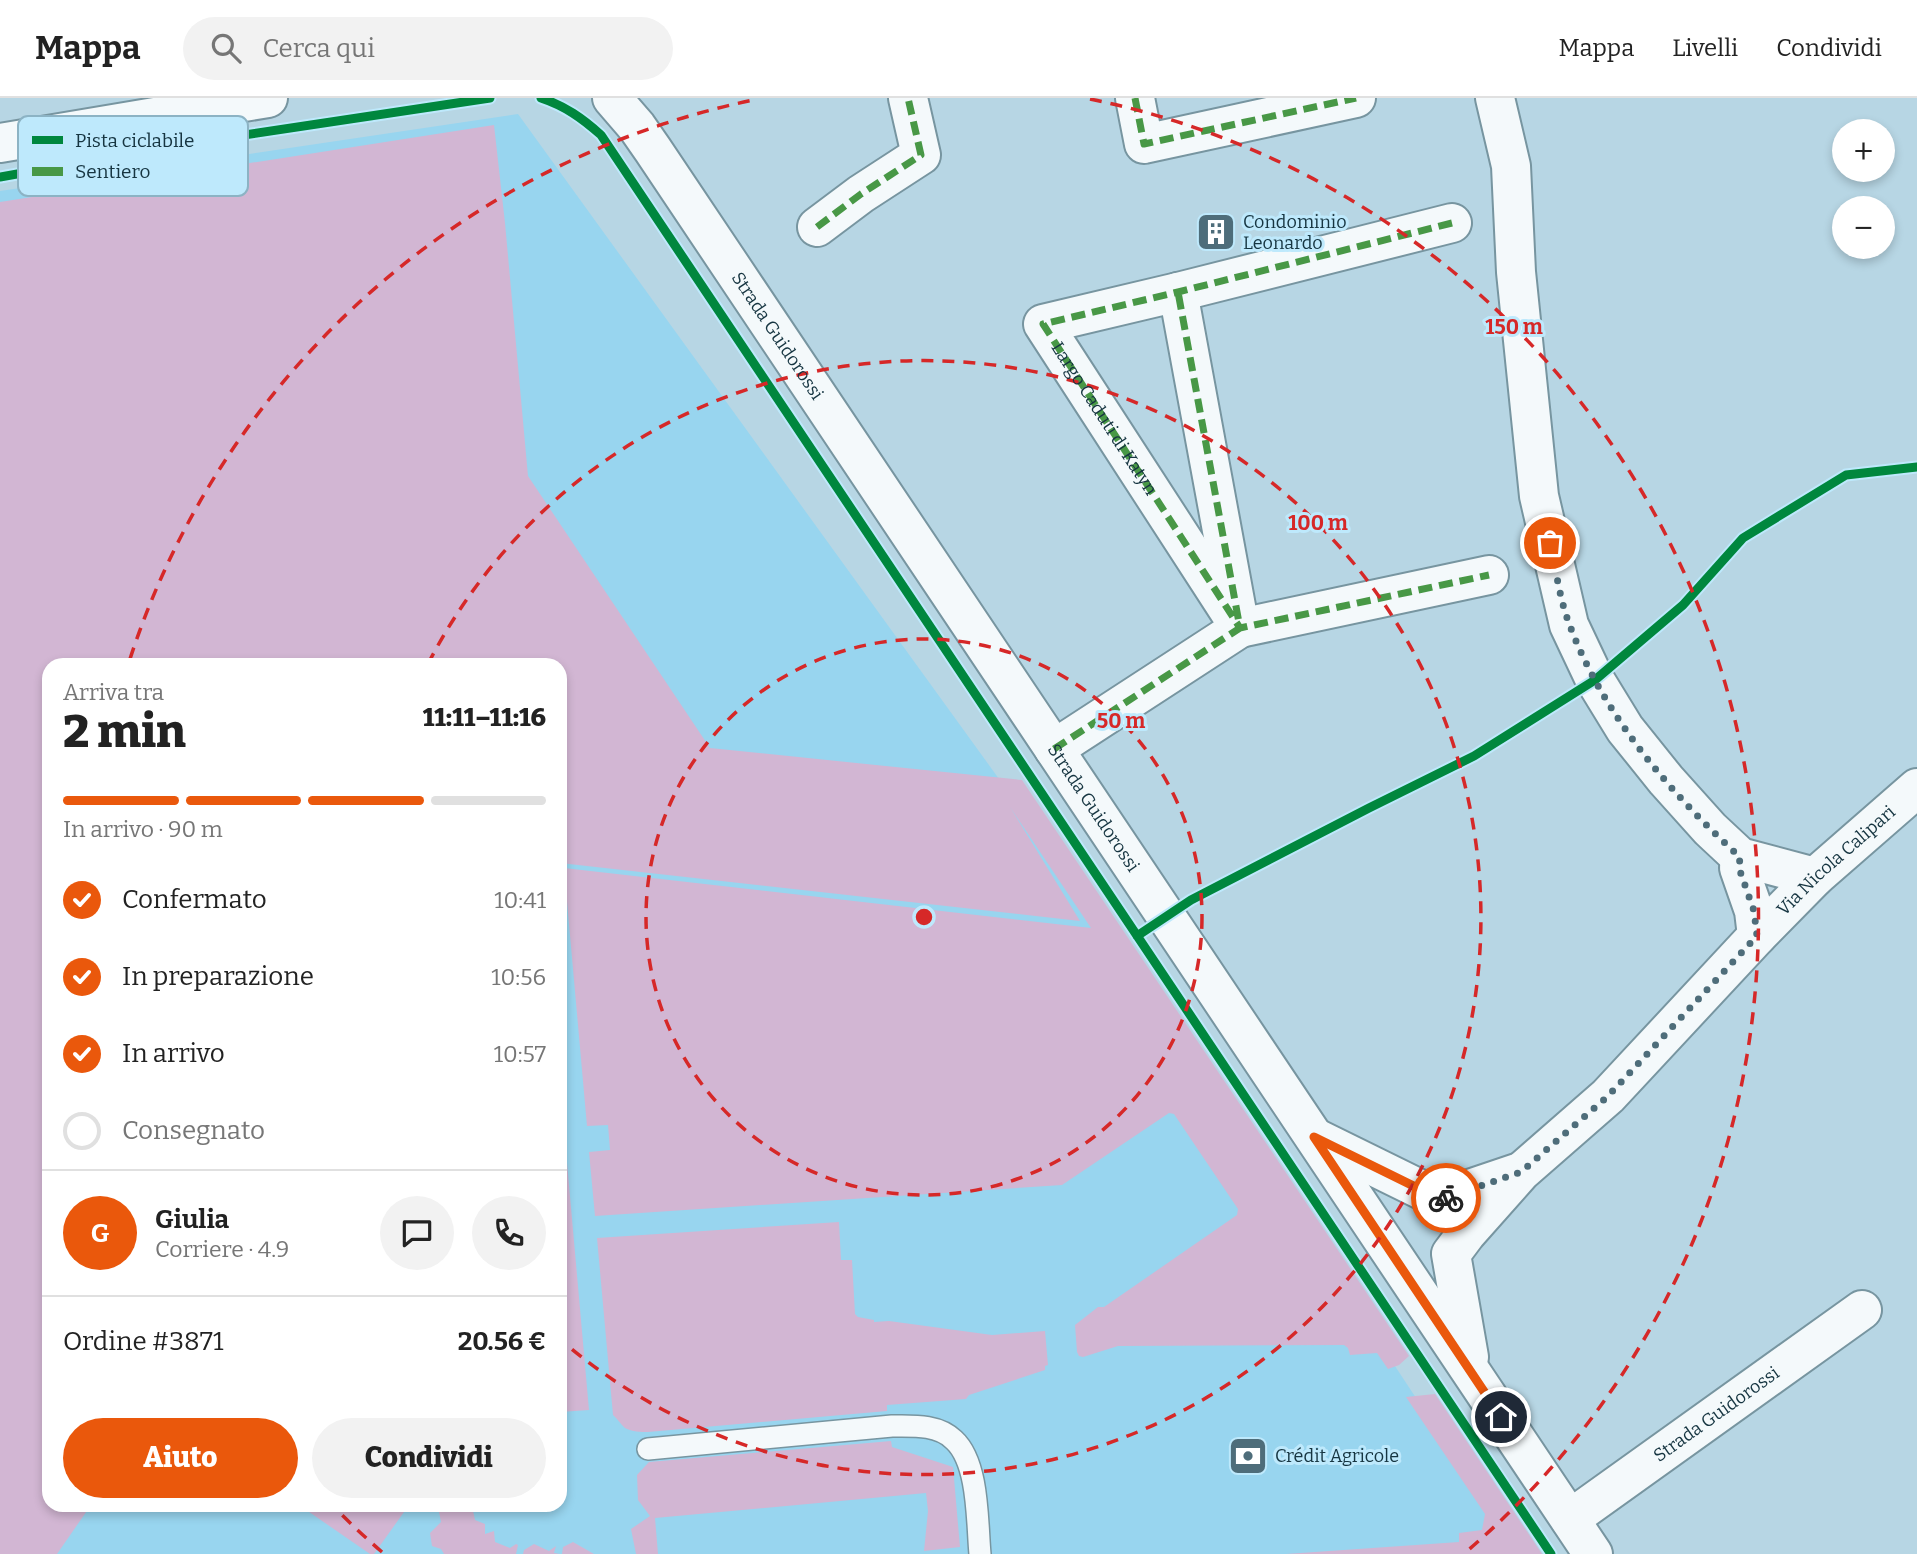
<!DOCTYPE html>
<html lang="it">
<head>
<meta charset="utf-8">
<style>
	body { margin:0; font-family:Bitter,serif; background:#f2f2f2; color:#222; height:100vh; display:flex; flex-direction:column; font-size:26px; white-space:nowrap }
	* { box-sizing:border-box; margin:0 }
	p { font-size:23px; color:#767676 }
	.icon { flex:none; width:38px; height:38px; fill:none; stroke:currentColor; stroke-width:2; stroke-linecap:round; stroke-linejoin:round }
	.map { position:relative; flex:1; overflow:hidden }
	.sheet { position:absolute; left:42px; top:560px; width:525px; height:854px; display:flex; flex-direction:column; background:#fff; border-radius:21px; box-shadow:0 4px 10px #0003 }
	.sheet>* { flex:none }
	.tools { position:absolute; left:1832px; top:21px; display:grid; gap:14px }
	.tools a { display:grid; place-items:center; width:63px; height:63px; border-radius:50%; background:#fff; box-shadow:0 4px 10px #0003; font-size:35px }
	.pin { position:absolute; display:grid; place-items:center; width:60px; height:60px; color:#fff; margin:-30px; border:4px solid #fff; border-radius:50%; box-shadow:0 2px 7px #0007 }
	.courier { position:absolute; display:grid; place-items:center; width:70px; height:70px; margin:-35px; border:5px solid #ea580c; border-radius:50%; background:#fff; color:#222; box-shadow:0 2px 9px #0007 }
	.overview em { font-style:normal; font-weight:800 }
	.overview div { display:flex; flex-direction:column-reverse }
	.overview { display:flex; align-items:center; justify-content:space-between; height:119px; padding:0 21px }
	h1 { font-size:46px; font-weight:800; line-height:52px }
	.bar { display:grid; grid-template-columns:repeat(4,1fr); gap:10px 7px; align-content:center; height:84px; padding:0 21px }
	.bar i { height:9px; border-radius:5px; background:#e0e0e0 }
	.bar .active { background:#ea580c }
	.bar p { grid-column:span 4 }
	.line { display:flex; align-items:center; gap:18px; padding:0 21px; border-top:2px solid #e0e0e0 }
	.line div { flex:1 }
	.round { display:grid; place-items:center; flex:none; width:74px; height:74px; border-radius:37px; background:#f2f2f2 }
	ol { padding:0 21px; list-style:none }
	li { display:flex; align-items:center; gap:21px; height:77px }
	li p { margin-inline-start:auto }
	li .icon { padding:7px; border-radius:50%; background:#ea580c; color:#fff; stroke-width:4 }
	li:last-child { color:#767676 }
	li i { width:38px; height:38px; border:4px solid #e0e0e0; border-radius:50% }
	.action { display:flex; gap:14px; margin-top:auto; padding:14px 21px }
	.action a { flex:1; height:80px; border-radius:42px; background:#ea580c; color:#fff; font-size:28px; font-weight:800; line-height:80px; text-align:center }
	.action a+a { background:#f2f2f2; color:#222 }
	header { display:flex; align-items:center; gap:42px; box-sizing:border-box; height:98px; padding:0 35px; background:#fff; border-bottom:2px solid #e0e0e0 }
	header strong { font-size:33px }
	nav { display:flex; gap:38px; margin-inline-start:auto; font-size:24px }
	.search { width:490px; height:63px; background:#f2f2f2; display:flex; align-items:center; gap:18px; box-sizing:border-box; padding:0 24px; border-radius:38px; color:#767676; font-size:26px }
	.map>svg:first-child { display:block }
</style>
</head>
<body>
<header>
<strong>Mappa</strong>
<div class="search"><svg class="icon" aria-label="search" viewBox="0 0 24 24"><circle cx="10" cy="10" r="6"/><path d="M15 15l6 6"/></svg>Cerca qui</div>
<nav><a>Mappa</a><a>Livelli</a><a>Condividi</a></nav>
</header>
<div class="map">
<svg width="1917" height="1456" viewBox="0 0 1917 1456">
	<rect width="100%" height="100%" fill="#b7d6e4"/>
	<!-- built -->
	<path fill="#98d5ef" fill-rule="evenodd" d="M518 16 1096 815 1519 1456H0V93ZM49 567H560V1407H49Z"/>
	<!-- green -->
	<path fill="#d2b6d3" d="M494 27 505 125 528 378 710 650 1022 682 1409 1258 1399 1267 1388 1271 1377 1255 1350 1257 1348 1250 1344 1247 1118 1248 1083 1259 1079 1258 1077 1254 1075 1227 1098 1209H1104L1237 1117 1238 1111 1174 1016 1169 1015 1062 1087 595 1118 589 1054 610 1052 608 1027 587 1028 564 770 1091 830 1010 709 1080 823 560 765V567H49V1407H91L57 1456H0V104Z
		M560 986 589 1312 560 1314Z
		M839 1124 841 1162H852L855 1216 858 1219 874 1222V1224L889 1223 992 1237 1045 1233 1048 1267 1045 1268V1272L969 1297 966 1301 887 1307V1313L648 1334C641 1334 632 1334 625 1330 620 1326 618 1321 613 1317L597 1140Z
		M1435 1296 1542 1456H1286L1459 1444V1435L1482 1432 1485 1416 1406 1299Z
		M891 1343 892 1349 953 1369 960 1449 924 1453 928 1413 926 1395 655 1420 658 1456H636L631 1431 650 1418 638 1402 637 1377 649 1364Z
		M299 1407H409L374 1456H370Z
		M440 1407 472 1408 475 1422 485 1426V1436L494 1433 495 1444 510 1450 516 1446 518 1447 516 1456H444L441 1451 432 1448 430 1435 441 1424 438 1409Z
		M573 1444 594 1456H562L563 1449Z
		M534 1446 549 1453 556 1448 554 1455 560 1456H523L524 1452Z"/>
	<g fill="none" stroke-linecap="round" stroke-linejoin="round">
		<!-- lane casing -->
		<g stroke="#7795a0" stroke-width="24">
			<path id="lane" d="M648 1351 892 1328C912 1328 938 1326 954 1342 979 1365 977 1424 980 1456"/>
		</g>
		<!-- street casing -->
		<g stroke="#7795a0" stroke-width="42">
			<g id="street">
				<path id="s1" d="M612 0 637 29 653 52 1593 1456"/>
				<path d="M1135 0 1144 46 1356 0"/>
				<path d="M1495 0 1511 68 1516 174 1539 398 1569 527 1595 582 1625 631 1666 682 1710 731 1740 759 1815 779"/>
				<path d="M0 45 268 0"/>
				<path id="s2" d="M1452 125 1178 194 1043 226 1240 530 1489 477"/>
				<path d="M817 129 861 96 921 57 908 0"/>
				<path d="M1054 651 1240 530 1178 194"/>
				<path d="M1740 759 1739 770 1754 813 1757 838"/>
				<path d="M1316 1040 1440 1101 1517 1075"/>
				<path id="s3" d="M1469 1259 1451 1156 1466 1136 1521 1074 1608 998 1757 838 1815 779 1917 690"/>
				<path id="s4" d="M1570 1421 1862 1212"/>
			</g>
		</g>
		<!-- lane -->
		<use href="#lane" stroke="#f4f9fb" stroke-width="21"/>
		<!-- street -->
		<use href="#street" stroke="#f4f9fb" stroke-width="38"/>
		<!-- quiet -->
		<path stroke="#489846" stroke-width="7" stroke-dasharray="14 7" stroke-linecap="butt" d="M1135 0 1144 46 1356 0
			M1452 125 1178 194 1043 226 1240 530 1489 477
			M817 129 861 96 921 57 908 0
			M1054 651 1240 530 1178 194"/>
		<!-- cycleway casing -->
		<g stroke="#bee9fc" stroke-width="13">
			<path id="cycleway" d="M541 0C565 8 582 20 601 37L1551 1456
				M0 79 178 47 490 0
				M1137 838 1191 802 1369 710 1474 658 1595 582 1683 507 1743 440 1846 377 1917 369"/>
		</g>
		<!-- cycleway -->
		<use href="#cycleway" stroke="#00873e" stroke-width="9"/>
	</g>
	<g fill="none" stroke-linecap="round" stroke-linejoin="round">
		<!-- done -->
		<path stroke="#4e6d7a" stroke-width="7" stroke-dasharray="0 12.6" d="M1446 1100 1521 1074 1608 998 1757 838 1754 813 1739 770 1740 759C1670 695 1604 618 1570 528 1560 503 1556 472 1550 445"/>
		<!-- route -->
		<path stroke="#ea580c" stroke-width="9" d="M1446 1100 1440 1101 1314 1039 1501 1319"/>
	</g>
	<!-- distance rings -->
	<g fill="none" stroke="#d62828" stroke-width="3.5" stroke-dasharray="12 9">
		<circle cx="924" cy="819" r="278"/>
		<path d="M428 566A557 557 0 1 1 562 1243"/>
		<path d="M382 1454A835 835 0 0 1 334 1409M130 561A835 835 0 0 1 758 1M1090 1A835 835 0 0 1 1466 1454"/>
	</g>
	<!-- icons -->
	<defs>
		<g id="building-square" transform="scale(2.0125)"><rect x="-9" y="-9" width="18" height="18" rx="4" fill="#4e6d7a" stroke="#bee9fc"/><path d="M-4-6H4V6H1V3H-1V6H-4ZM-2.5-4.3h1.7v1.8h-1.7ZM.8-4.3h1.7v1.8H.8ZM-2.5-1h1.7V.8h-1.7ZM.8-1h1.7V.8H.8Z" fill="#fff"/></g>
		<g id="bank-square" transform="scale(2.0125)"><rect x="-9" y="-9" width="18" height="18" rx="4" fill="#4e6d7a" stroke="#bee9fc"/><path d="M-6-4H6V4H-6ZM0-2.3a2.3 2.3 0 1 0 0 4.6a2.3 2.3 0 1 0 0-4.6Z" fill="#fff"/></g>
	</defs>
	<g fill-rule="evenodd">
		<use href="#building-square" x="1216" y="134"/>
		<use href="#bank-square" x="1248" y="1358"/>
	</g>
	<g text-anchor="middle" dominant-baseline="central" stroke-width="6" stroke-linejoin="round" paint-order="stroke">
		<!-- poi labels -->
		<g font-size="18" fill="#163541" stroke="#bee9fc" text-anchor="start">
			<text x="1243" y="124">Condominio<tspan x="1243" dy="21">Leonardo</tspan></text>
			<text x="1275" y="1358">Crédit Agricole</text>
		</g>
		<!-- street labels -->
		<g font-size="18" fill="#163541" stroke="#bee9fc">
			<text stroke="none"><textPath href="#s1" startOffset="290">Strada Guidorossi</textPath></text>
			<text stroke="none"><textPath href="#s2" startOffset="534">Largo Caduti di Katyn</textPath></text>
			<text stroke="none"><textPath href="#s1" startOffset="858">Strada Guidorossi</textPath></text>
			<text stroke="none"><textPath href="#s3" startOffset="656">Via Nicola Calipari</textPath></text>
			<text stroke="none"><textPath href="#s4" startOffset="180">Strada Guidorossi</textPath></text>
		</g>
	</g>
	<!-- legend -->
	<rect x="18" y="18" width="230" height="80" rx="10" fill="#bee9fc" stroke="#8cb3c4" stroke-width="2"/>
	<rect x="32" y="38" width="31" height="8" fill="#00873e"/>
	<rect x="32" y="69" width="31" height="9" fill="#489846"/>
	<g font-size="19" fill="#163541">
		<text x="75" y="49">Pista ciclabile</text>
		<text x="75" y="80">Sentiero</text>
	</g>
	<circle cx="924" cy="819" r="10" fill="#d62828" stroke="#bee9fc" stroke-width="3.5"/>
	<g font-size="21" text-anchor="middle" font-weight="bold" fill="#d62828" stroke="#bee9fc" stroke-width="6" stroke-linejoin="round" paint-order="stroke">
		<text x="1514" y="236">150 m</text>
		<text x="1318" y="432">100 m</text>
		<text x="1121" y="630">50 m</text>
	</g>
</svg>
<div class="tools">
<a>+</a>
<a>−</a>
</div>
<div class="pin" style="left:1550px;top:445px;background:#ea580c"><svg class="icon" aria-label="bag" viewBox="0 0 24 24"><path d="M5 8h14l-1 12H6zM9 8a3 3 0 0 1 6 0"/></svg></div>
<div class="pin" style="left:1501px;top:1319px;background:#1f2937"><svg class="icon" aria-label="home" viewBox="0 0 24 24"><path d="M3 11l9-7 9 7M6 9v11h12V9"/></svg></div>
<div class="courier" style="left:1446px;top:1100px"><svg class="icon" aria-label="bike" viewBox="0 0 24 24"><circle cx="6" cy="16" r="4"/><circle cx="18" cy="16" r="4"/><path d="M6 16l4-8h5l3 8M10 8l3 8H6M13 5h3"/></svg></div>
<section class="sheet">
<div class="overview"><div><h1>2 min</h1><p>Arriva tra</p></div><em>11:11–11:16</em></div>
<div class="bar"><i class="active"></i><i class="active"></i><i class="active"></i><i></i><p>In arrivo · 90 m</p></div>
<ol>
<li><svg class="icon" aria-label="check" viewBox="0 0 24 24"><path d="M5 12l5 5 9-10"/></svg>Confermato<p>10:41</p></li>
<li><svg class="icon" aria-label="check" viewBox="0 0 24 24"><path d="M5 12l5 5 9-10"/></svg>In preparazione<p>10:56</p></li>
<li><svg class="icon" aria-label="check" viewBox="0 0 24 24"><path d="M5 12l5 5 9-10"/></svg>In arrivo<p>10:57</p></li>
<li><i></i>Consegnato</li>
</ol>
<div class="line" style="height:126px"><b class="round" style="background:#ea580c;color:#fff">G</b><div><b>Giulia</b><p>Corriere · 4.9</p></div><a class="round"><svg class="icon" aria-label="chat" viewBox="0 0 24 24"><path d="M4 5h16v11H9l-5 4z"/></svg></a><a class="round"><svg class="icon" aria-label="phone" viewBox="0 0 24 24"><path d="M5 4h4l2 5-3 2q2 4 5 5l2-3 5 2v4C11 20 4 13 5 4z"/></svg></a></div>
<div class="line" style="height:91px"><div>Ordine #3871</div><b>20.56 €</b></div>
<div class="action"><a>Aiuto</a><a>Condividi</a></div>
</section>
</div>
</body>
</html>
